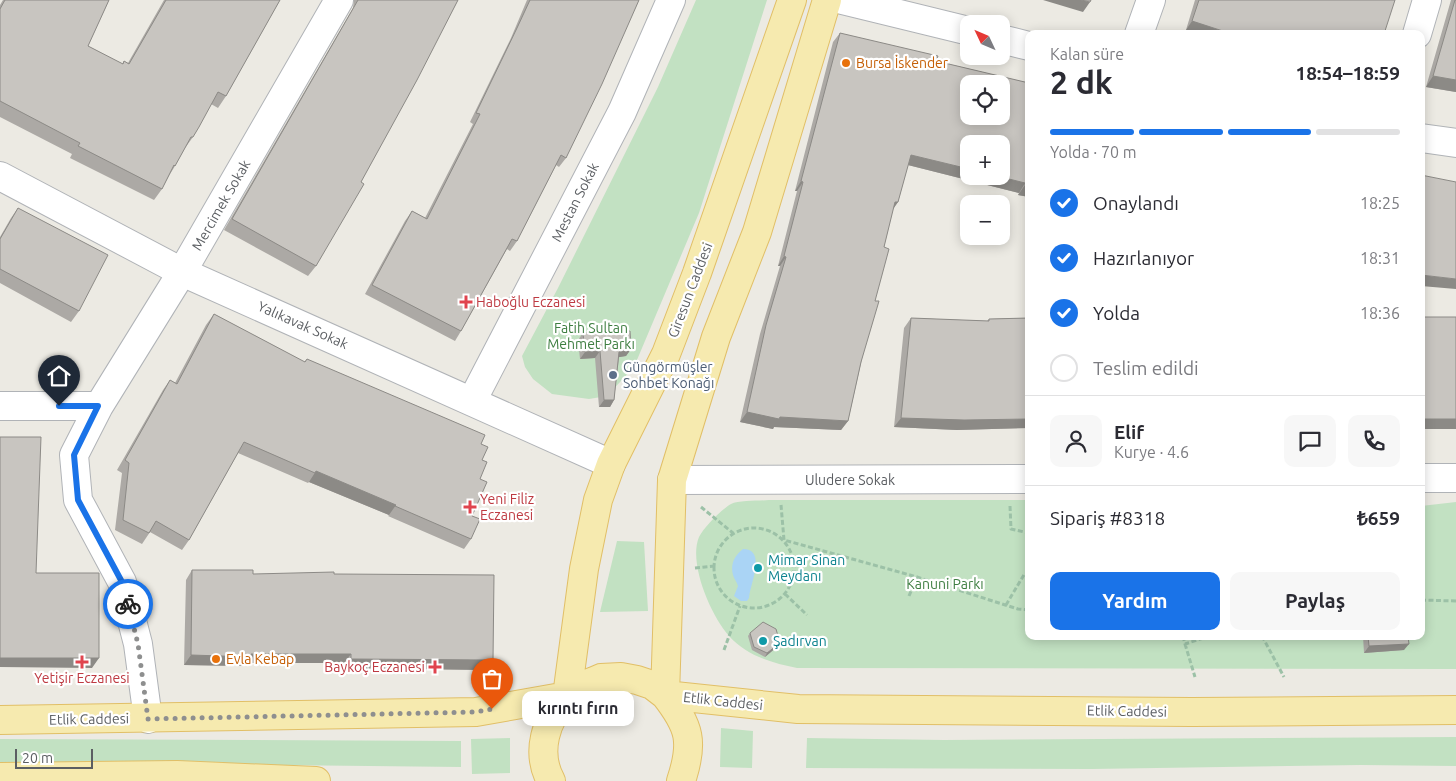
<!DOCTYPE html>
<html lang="tr">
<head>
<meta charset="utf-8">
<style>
	body { margin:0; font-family:Ubuntu,sans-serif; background:#f7f7f7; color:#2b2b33; height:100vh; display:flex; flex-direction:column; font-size:19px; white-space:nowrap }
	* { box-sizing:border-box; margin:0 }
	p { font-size:16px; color:#7c7c81 }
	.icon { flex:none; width:28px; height:28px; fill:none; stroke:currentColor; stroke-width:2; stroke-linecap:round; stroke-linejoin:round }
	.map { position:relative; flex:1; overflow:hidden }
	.details { position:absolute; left:1025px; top:30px; width:400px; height:610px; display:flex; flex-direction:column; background:#fff; border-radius:10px; box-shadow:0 2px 12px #0003 }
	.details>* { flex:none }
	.needle { width:32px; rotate:314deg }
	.buttons { position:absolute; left:960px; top:15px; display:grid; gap:10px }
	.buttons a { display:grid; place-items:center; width:50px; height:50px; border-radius:10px; background:#fff; box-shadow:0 2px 12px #0003; font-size:25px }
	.scale { position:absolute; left:15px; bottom:12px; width:78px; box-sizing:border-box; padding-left:5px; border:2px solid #5b5e62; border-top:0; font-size:14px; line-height:18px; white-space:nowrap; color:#5b5e62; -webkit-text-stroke:4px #fff; paint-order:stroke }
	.pin { position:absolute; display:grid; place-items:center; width:42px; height:42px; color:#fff; margin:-51px -21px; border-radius:50% 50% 50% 0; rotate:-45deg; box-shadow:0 0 5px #0007 }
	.pin .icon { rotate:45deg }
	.courier { position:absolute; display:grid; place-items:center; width:50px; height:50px; margin:-25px; border:4px solid #1a73e8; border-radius:50%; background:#fff; color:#222; box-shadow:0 1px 6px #0007 }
	.bubble { position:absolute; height:35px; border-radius:10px; background:#fff; box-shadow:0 2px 12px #0003; font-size:16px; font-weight:700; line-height:35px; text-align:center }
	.summary em { font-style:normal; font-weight:700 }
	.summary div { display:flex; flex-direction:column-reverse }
	.summary { display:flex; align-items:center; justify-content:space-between; height:85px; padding:0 25px }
	h1 { font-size:32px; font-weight:700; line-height:38px }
	.bar { display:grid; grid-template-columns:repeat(4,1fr); gap:8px 5px; align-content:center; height:60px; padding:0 25px }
	.bar i { height:6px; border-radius:4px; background:#e1e1e2 }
	.bar .selected { background:#1a73e8 }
	.bar p { grid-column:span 4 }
	.line { display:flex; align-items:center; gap:12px; padding:0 25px; border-top:1px solid #e1e1e2 }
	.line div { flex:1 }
	.round { display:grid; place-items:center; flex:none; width:52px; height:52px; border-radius:10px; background:#f7f7f7 }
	ol { padding:0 25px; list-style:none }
	li { display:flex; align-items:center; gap:15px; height:55px }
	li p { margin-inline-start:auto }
	li .icon { padding:5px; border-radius:50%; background:#1a73e8; color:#fff; stroke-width:4 }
	li:last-child { color:#7c7c81 }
	li i { width:28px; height:28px; border:2px solid #e1e1e2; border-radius:50% }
	.action { display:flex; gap:10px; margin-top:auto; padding:10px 25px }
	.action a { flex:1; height:58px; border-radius:10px; background:#1a73e8; color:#fff; font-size:20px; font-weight:700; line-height:58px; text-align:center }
	.action a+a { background:#f7f7f7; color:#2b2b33 }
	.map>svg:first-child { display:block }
</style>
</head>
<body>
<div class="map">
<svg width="1456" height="781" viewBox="0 0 1456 781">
	<rect width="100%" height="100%" fill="#eceae3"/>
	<!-- green -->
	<path fill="#c2e1c2" d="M696 0H767L699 213 634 367 607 396 589 399 552 394 533 379 525 367 522 356 558 288 658 87Z
		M769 500H1029V636H1421V506L1456 502V669L797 668C772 663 747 656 729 636 711 616 688 563 699 537 704 527 722 509 731 504 739 500 760 501 769 500Z
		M617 541 644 542 648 611 600 612Z
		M721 728 753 731 752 768 720 767Z
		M1456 737V766L1361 765 1091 769 806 768 807 738 944 740Z
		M510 738V773L472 774 471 739Z
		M0 739 461 741V767L0 762Z"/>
	<!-- water -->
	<path fill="#aad4f5" d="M743 549C767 549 750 584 749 598L747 601H741L734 596 738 586C737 582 734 579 733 575 730 564 735 555 743 549Z"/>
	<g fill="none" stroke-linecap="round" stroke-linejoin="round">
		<!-- minor casing -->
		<g stroke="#b0b3b7" stroke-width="30">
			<path id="minor" d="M842 0 969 31
				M1139 34 1151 0
				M1417 34 1427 0
				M1001 39 1029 46
				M1421 138 1456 143
				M0 176 182 272 611 464
				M472 401 622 112 671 0
				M0 406H99L74 455 78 500 122 582 138 644 148 719
				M99 406 182 272 339 0
				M1421 478H1456
				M672 480 1029 479"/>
		</g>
		<!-- major casing -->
		<g stroke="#e1bf67" stroke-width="30">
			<path id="major" d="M665 695 672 480 716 337 757 232 827 0
				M665 695C690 727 694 742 681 781
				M567 696 584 569 598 500 611 464 666 354 697 273 792 0
				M0 720 476 712 567 696 581 686 594 681 601 678 621 677 637 680 652 685 665 695 798 709 1192 712 1456 710
				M0 777 177 775 316 781
				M551 781C535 752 546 719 567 696"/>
		</g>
		<!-- path -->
		<path stroke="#9cc1a7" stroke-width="3" stroke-dasharray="5 2.5" stroke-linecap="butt" d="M781 505 784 540 917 577 1018 609 1029 610
			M1010 506 1011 529 1029 533
			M701 507 733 533
			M714 568a40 40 0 1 1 80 0a40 40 0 1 1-80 0Z
			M695 568 714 566
			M785 594 807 615
			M909 596 917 577
			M1421 600 1456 601
			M1006 605 1025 573
			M1183 636 1185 644 1210 636
			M1262 636 1284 677
			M1185 644 1195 677
			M724 650 740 606"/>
		<!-- minor -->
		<use href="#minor" stroke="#fff" stroke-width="28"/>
		<!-- major -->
		<use href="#major" stroke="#f6eaaf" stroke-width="28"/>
	</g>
	<!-- wall -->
	<path fill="#aca9a5" d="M3 0H109L88 46 122 64 124 61 128 63 164 0H280L226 96 218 108 211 104 193 137 185 148 175 166 170 174 162 189 154 200 70 158 72 154 0 117V5Z
		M354 0H458L316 266 308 276 224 230 353 8Z
		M527 0H639L566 158 559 167 556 165 517 241 510 251 507 249 461 331 455 341 365 294 405 221 412 211 425 218 473 124 470 122 511 38Z
		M1195 0H1395L1186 30Z
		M1451 0H1456V92L1426 87Z
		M840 33 936 61 1029 83V197L1018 195 1019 193 908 165 898 202 893 209 884 247 875 301 848 421 841 430 774 427 773 429 740 422 760 334 780 266H778L797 191H795L833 42Z
		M18 208 79 311 71 322 0 283V237L11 218Z
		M214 314 304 362 307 359 481 444 482 460 480 479 472 516 471 539 464 549 388 516 389 515 309 482 308 483 238 453 189 540 182 550 150 532 142 544 115 530 122 473 117 470 163 390 170 380 175 383 206 325Z
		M911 318 987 321 989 319 1029 318V428L957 430 894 427 904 328Z
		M615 332 631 349 626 356 619 357 614 400 610 407H599L595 358 580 359 578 340 583 333Z
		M192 570 253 574H334L486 670 344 668V663H247L244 666 184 665 186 580Z
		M750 633 778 646 765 657 752 650 748 636Z
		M1363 636H1408L1404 650 1364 653Z"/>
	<!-- shaded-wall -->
	<path fill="#8c8a86" d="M1043 0H1081L1090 2 1083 12Z
		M1192 21 1232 34H1196L1186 30Z
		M1433 76 1456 80V92L1426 87Z
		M911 155 969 169V176H997L1025 183 1019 193 904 164Z
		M801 181 803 182 797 191H795Z
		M1025 185 1029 186V197L1018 195Z
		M895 202H898L891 212Z
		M784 256 786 257 780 266H778Z
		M1421 275 1456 279V289L1421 286Z
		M631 349 626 356 614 358 619 352Z
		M600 351 595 358 580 359 585 352Z
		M604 400H614L610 407H599Z
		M747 412 780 417 848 421 841 430 774 427 773 429 740 422Z
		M901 418 1029 419V428L957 430 894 427Z
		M1421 419H1456V429H1421Z
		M316 471 396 505 389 515 309 482Z
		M780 643 778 646 765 657 767 653Z
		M1409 644 1404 650 1364 653 1369 646Z
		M251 654H351L344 663H247L244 666 184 665 191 655Z
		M0 658H99L92 668 0 667Z
		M351 659 493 660 486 670 344 668Z"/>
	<!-- building -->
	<path fill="#c8c5c0" stroke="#8c8a86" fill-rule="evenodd" d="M5 0H109L88 46 123 64 124 61 129 64 166 0H280L226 96 218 92 199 127 193 137H191L175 166 174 165 162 189 78 146 80 143 0 101V9Z
		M358 0H458L417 80 361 182 364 184 316 266 232 219Z
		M530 0H639L602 84 566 158 561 155 517 241 512 239 461 331 372 285 412 211 427 219 480 114 476 113 517 28Z
		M1081 0H1091L1090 2Z
		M1199 0H1395L1384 34H1232L1192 21Z
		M1455 0H1456V80L1433 76Z
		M840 33 938 56 936 61 1029 83V186L1025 185V183L997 176H1001V144H969V169L911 155 898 202H895L884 247 889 249 875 301H879L861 362 848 421 780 417 779 419 747 412 766 325 786 257 784 256 803 182 801 181ZM969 84H1001V116H969Z
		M1421 175 1456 182V279L1421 275Z
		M18 208 108 255 79 311 0 269V239Z
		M214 314 305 362 307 359 485 435 481 444 488 447 482 460 487 462 480 479 487 482 472 516 480 519 471 539 395 506 396 505 316 471 315 473 244 442 189 540 156 521 149 533 123 520 129 463 125 460 170 380 177 384Z
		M1421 317H1456V419H1421Z
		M911 318 989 321V319L1029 318V419L964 420 901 418Z
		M615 329V332L630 331 631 349 619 352 614 400H604L600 351 585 352 583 333Z
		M0 437H41L36 573H99V658H0Z
		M192 570H253V574L334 572V574L494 575 493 660 351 659V654H251V657L191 655Z
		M763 622 776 629 780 643 767 653 754 647 750 633Z
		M1368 636H1408L1409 644 1369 646Z"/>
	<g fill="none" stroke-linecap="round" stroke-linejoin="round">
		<!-- done -->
		<path stroke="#8e8f8f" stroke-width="5" stroke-dasharray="0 9" d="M128 604 138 644 148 719 476 712 492 709"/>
		<!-- route -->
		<path stroke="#1a73e8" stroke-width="6" d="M59 406H98L74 455 78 500 122 582 128 604"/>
	</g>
	<!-- markers -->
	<g fill="#e8710a" stroke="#fff" stroke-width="2">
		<circle cx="846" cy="63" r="5"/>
		<circle cx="216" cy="659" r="5"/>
	</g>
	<g fill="#e0444e" stroke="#fff" stroke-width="2">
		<path d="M463.5 294.5h5v5h5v5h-5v5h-5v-5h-5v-5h5z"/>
		<path d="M467.5 499.5h5v5h5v5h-5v5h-5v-5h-5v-5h5z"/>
		<path d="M79.5 654.5h5v5h5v5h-5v5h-5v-5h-5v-5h5z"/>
		<path d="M432.5 659.5h5v5h5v5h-5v5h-5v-5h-5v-5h5z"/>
	</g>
	<circle fill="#5c6f8a" stroke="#fff" stroke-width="2" cx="613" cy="375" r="5"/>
	<g fill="#0f9aa8" stroke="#fff" stroke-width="2">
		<circle cx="758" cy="568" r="5"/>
		<circle cx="763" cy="641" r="5"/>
	</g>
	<g text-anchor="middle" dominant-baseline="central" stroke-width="4.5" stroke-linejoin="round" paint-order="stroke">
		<!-- food labels -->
		<g font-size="14" fill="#c56008" stroke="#fff" text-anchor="start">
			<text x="856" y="63">Bursa İskender</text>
			<text x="226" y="659">Evla Kebap</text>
		</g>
		<!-- street labels -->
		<g font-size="14" fill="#5b5e62" stroke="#fff">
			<text transform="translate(575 202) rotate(-63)">Mestan Sokak</text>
			<text transform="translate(221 205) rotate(-60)">Mercimek Sokak</text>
			<text transform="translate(690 290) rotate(-69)">Giresun Caddesi</text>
			<text transform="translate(303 325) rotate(24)">Yalıkavak Sokak</text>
			<text x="850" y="480">Uludere Sokak</text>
			<text transform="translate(723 701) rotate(6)">Etlik Caddesi</text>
			<text transform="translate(1127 711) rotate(1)">Etlik Caddesi</text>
			<text transform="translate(89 719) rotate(-1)">Etlik Caddesi</text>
		</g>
		<!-- health labels -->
		<g font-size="14" fill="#be3a42" stroke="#fff" text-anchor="start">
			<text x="476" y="302">Haboğlu Eczanesi</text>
			<text x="480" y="499">Yeni Filiz<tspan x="480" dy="16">Eczanesi</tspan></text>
			<text x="425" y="667" text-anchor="end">Baykoç Eczanesi</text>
			<text x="82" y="678" text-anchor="middle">Yetişir Eczanesi</text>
		</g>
		<!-- park labels -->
		<g font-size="14" fill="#3e7e41" stroke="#fff">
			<text x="591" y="328">Fatih Sultan<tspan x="591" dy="16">Mehmet Parkı</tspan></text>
			<text x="945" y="584">Kanuni Parkı</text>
		</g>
		<!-- service labels -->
		<g font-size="14" fill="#4e5e75" stroke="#fff" text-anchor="start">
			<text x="623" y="367">Güngörmüşler<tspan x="623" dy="16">Sohbet Konağı</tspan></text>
		</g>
		<!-- culture labels -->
		<g font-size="14" fill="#0d838f" stroke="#fff" text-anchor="start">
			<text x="768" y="560">Mimar Sinan<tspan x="768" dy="16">Meydanı</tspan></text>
			<text x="773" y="641">Şadırvan</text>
		</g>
	</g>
</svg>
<div class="buttons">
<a><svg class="needle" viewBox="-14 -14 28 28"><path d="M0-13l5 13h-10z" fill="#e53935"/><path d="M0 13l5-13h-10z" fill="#7c7c81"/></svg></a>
<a><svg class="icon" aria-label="locate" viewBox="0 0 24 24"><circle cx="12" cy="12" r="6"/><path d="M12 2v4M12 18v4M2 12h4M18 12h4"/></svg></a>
<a>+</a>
<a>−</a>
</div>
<div class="scale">20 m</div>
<div class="pin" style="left:492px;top:709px;background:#ea580c"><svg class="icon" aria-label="bag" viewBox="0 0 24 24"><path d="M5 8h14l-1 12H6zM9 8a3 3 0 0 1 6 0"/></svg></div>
<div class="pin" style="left:59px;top:406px;background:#1f2937"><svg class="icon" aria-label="home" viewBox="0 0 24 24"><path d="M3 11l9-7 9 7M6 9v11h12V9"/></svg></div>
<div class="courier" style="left:128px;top:604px"><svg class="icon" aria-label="bike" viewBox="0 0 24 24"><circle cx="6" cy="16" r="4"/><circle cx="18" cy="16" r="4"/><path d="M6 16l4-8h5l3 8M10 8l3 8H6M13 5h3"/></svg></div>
<div class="bubble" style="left:522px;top:691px;width:112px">kırıntı fırın</div>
<section class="details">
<div class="summary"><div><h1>2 dk</h1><p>Kalan süre</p></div><em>18:54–18:59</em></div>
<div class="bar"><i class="selected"></i><i class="selected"></i><i class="selected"></i><i></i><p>Yolda · 70 m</p></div>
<ol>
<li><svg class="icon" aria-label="check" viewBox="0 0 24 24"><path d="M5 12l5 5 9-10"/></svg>Onaylandı<p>18:25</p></li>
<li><svg class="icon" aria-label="check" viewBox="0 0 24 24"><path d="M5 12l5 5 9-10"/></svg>Hazırlanıyor<p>18:31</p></li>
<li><svg class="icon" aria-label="check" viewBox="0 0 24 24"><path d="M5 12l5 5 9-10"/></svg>Yolda<p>18:36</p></li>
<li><i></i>Teslim edildi</li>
</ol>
<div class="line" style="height:90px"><a class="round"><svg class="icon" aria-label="person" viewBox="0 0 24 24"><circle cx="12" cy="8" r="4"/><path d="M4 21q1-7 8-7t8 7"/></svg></a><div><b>Elif</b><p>Kurye · 4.6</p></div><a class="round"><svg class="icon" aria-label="chat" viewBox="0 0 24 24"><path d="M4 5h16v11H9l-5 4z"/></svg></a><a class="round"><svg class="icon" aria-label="phone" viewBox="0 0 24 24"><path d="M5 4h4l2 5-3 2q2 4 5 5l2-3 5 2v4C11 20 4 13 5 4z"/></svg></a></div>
<div class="line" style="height:65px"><div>Sipariş #8318</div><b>₺659</b></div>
<div class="action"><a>Yardım</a><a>Paylaş</a></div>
</section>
</div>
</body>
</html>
